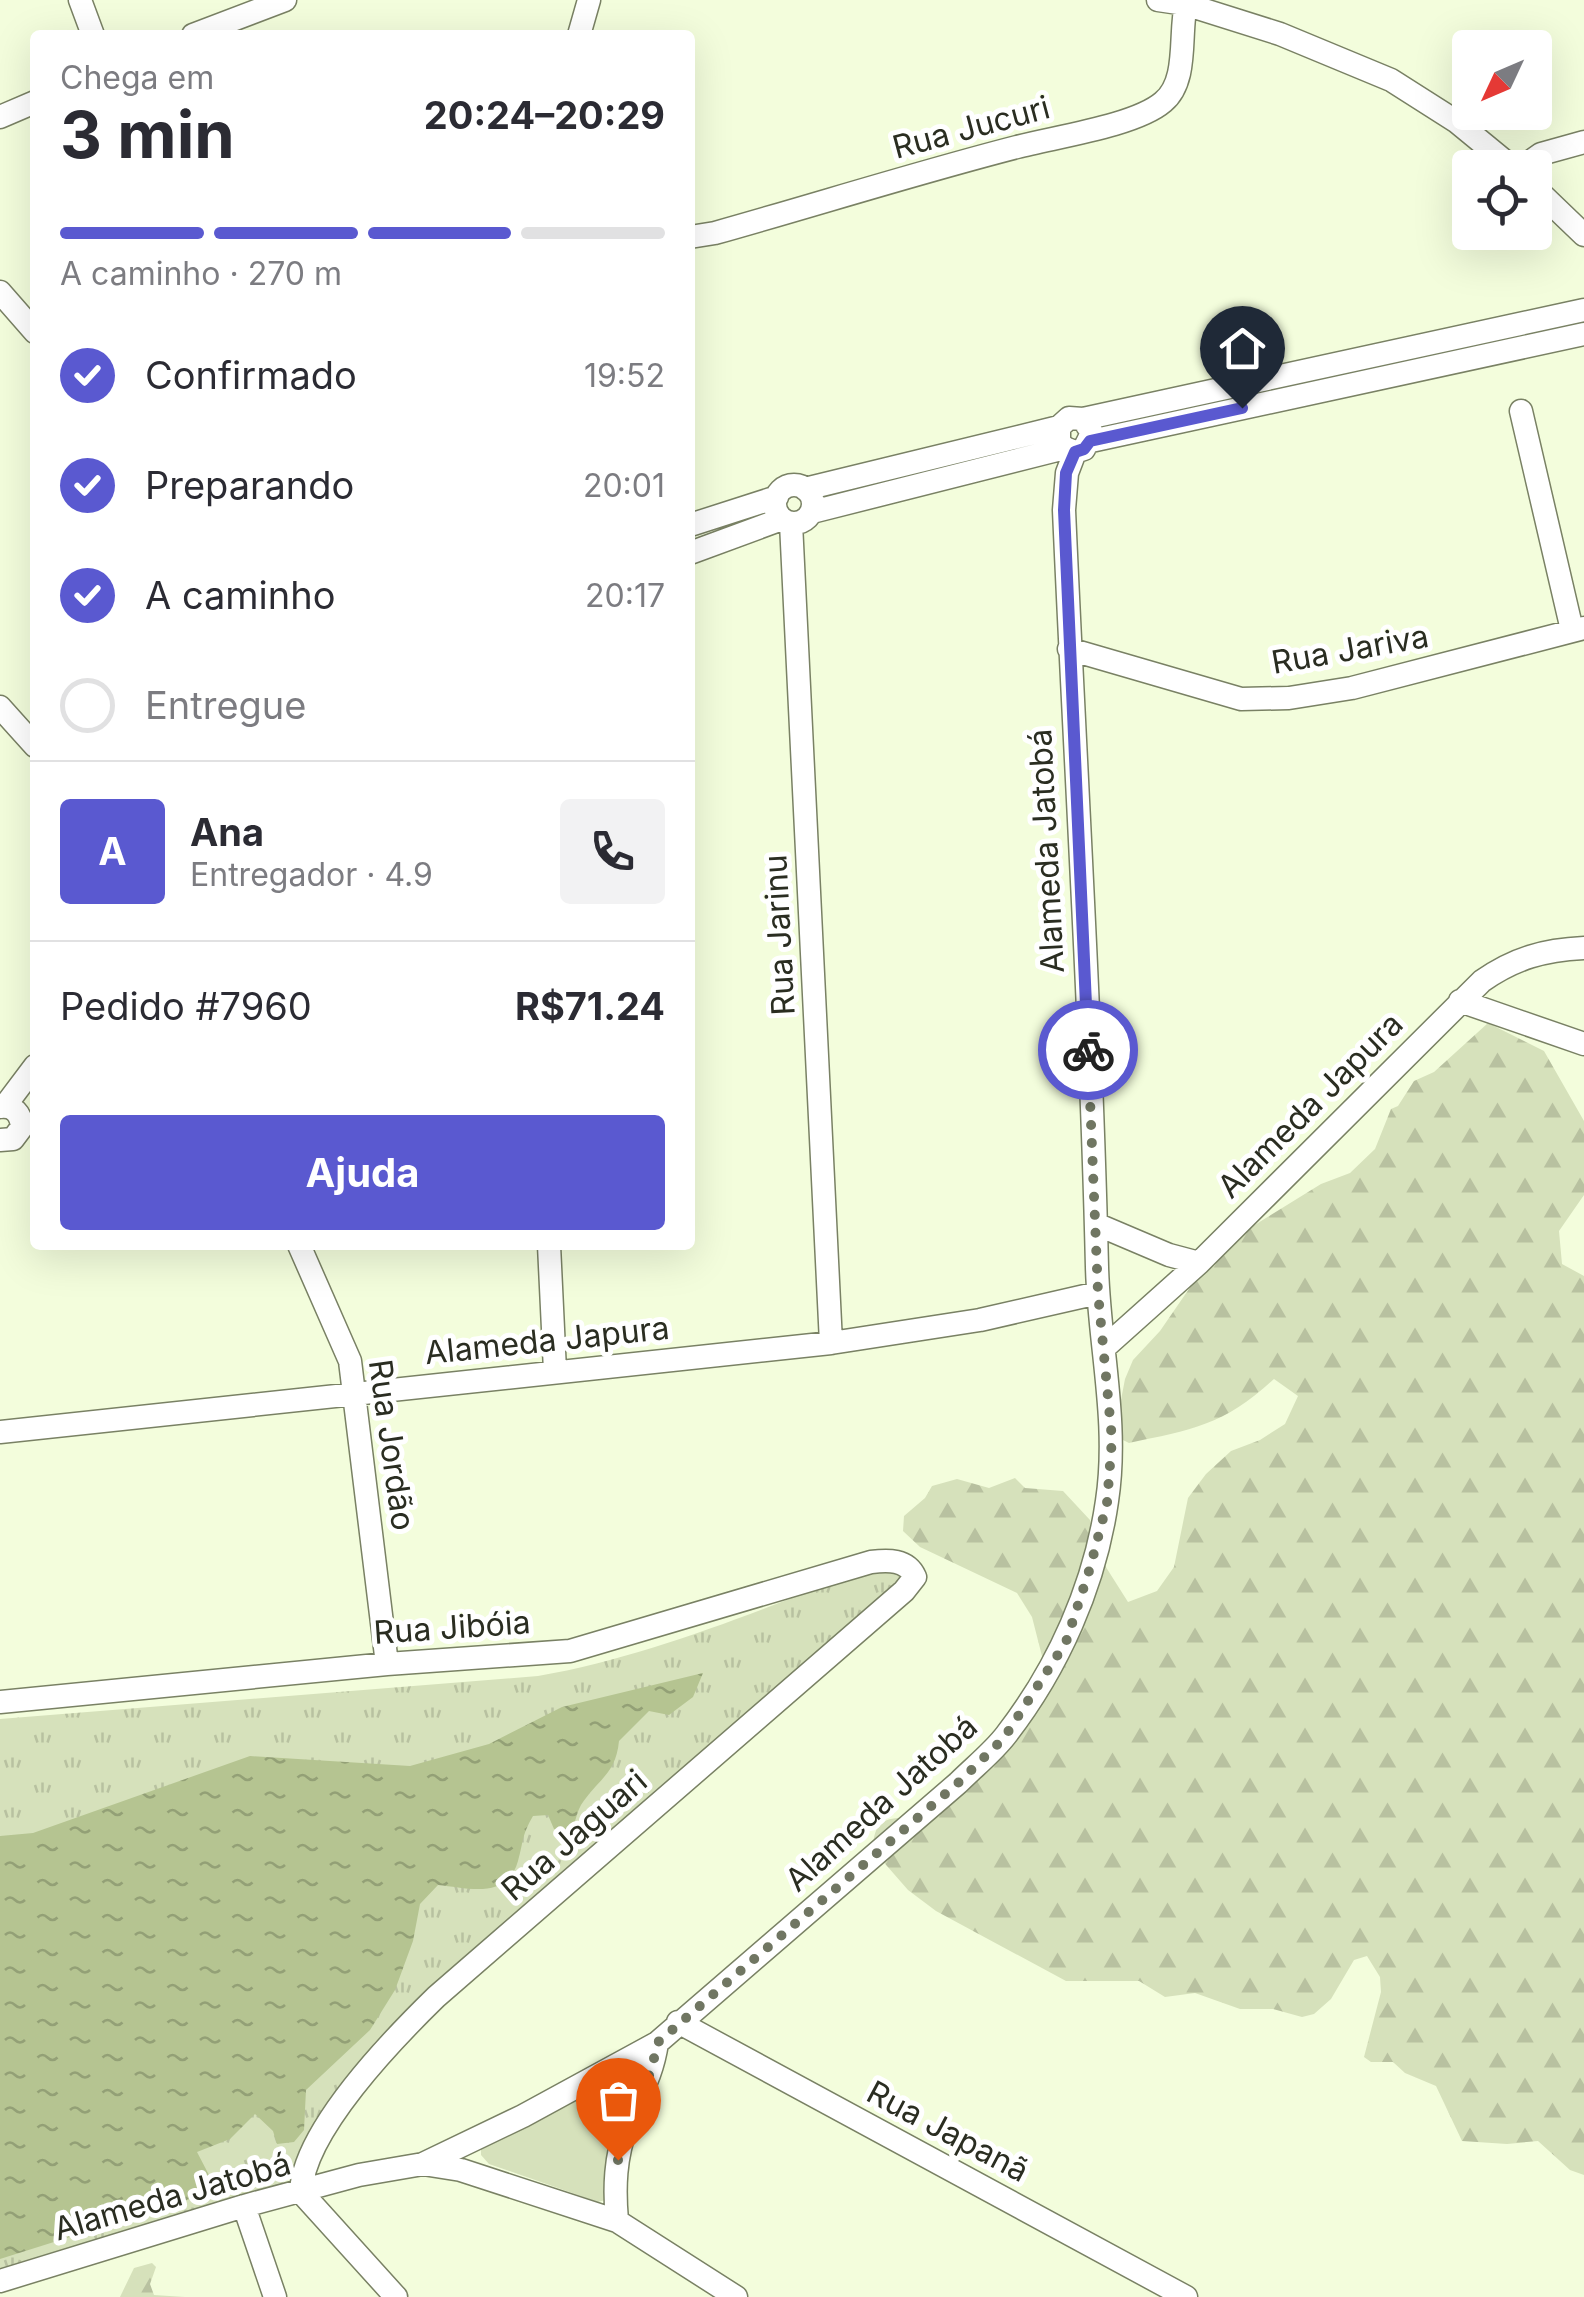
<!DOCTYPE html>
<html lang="pt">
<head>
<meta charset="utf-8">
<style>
	body { margin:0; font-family:Inter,sans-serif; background:#f2f2f3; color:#2b2b33; height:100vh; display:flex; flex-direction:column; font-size:38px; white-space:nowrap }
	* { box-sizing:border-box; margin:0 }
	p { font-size:32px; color:#7c7c81 }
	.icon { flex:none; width:55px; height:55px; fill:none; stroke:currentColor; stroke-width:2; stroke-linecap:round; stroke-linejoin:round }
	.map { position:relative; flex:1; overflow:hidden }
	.panel { position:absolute; left:30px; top:30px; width:665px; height:1220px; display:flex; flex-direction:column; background:#fff; border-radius:10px; box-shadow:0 10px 40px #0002 }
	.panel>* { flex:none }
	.needle { width:65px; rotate:226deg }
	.fabs { position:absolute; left:1452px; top:30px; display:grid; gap:20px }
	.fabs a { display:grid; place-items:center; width:100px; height:100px; border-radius:10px; background:#fff; box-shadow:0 10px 40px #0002; font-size:50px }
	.pin { position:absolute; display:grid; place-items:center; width:85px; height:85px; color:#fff; margin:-102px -42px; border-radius:50% 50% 50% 0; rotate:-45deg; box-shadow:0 0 10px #0007 }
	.pin .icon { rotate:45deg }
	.courier { position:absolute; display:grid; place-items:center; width:100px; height:100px; margin:-50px; border:8px solid #5a59d0; border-radius:50%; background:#fff; color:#222; box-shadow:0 2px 12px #0007 }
	.headline em { font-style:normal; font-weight:700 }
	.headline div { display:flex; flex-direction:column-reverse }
	.headline { display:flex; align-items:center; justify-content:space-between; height:170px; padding:0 30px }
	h1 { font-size:65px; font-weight:700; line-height:75px }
	.bar { display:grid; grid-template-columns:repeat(4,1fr); gap:15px 10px; align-content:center; height:120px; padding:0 30px }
	.bar i { height:12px; border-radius:8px; background:#e1e1e2 }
	.bar .active { background:#5a59d0 }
	.bar p { grid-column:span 4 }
	.line { display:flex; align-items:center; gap:25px; padding:0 30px; border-top:2px solid #e1e1e2 }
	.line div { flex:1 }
	.round { display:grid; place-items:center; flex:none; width:105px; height:105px; border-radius:10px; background:#f2f2f3 }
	ol { padding:0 30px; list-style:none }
	li { display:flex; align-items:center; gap:30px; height:110px }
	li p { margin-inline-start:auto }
	li .icon { padding:10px; border-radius:50%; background:#5a59d0; color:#fff; stroke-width:4 }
	li:last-child { color:#7c7c81 }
	li i { width:55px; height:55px; border:5px solid #e1e1e2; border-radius:50% }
	.action { display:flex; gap:20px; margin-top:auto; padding:20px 30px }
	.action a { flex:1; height:115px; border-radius:10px; background:#5a59d0; color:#fff; font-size:40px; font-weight:700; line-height:115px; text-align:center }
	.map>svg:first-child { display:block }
</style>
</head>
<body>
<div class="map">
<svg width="1584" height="2297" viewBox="0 0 1584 2297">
	<defs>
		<pattern id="forest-firs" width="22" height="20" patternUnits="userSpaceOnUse" patternTransform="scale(2.5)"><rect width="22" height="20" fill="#d6e1bb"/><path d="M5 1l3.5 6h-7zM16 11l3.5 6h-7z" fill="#b8c1a0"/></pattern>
		<pattern id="park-tufts" width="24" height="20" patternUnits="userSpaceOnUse" patternTransform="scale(2.5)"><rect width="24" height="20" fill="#d6e1bb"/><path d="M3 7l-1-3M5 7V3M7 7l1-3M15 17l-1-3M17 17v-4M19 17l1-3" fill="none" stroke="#b8c1a0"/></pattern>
		<pattern id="water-ripples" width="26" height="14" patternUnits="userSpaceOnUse" patternTransform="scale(2.5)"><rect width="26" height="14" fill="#b5c491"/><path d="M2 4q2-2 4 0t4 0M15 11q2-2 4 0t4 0" fill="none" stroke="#93a076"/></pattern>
	</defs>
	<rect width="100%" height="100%" fill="#f3fddc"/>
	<!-- grass -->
	<path fill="#d6e1bb" d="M625 2066 636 2069 640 2076 605 2200 598 2202 489 2164 481 2155V2145Z"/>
	<!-- forest -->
	<path fill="url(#forest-firs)" d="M1488 1023 1544 1051 1584 1121V1195L1559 1231 1562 1264 1584 1276V2175L1570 2170 1538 2141 1507 2144 1462 2141 1436 2086 1405 2073 1393 2062H1371L1364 2057 1381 1992 1380 1977 1367 1956 1354 1960 1331 1999 1314 2014 1302 2017 1273 2009H1240L1195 1993 1165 1997 1139 1981H1066L936 1911 908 1890 873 1850C873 1813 894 1818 923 1818L994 1743 1043 1660 1032 1617 1017 1593 920 1547 903 1531 904 1516 925 1498 932 1486 957 1479 989 1488 1015 1478 1025 1488 1063 1491 1090 1520 1097 1553 1128 1602 1157 1591 1174 1567 1188 1498 1206 1474 1231 1451 1260 1440 1285 1424 1298 1396 1274 1379C1225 1425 1192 1430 1129 1443L1123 1440 1120 1405 1125 1379 1133 1360 1160 1331 1191 1286 1200 1259 1321 1184 1350 1173 1375 1149 1391 1109 1398 1106 1414 1081 1434 1072Z
		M152 2263 156 2267 150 2284 154 2295 185 2297H120L134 2268Z"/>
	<!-- park -->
	<path fill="url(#park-tufts)" d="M881 1564 902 1572 904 1582 375 2042 295 2169 277 2189 0 2272V1719L538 1676C657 1655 768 1606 881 1564Z"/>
	<!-- water -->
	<path fill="url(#water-ripples)" d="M703 1673 693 1697 669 1715 649 1711 619 1741C616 1774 598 1779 581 1805 575 1816 576 1826 567 1835L554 1829 548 1815 533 1816C521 1837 524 1840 518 1861 507 1900 469 1888 438 1885L420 1904 413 1941 395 1990 370 2030 306 2090 304 2130 294 2142 277 2144 273 2131 255 2114 230 2139 197 2152 209 2175 203 2195 0 2259V1836L33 1833 250 1756 410 1766 489 1744 562 1707Z"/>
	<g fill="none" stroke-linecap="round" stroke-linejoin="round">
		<!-- street casing -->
		<g stroke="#798164" stroke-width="25">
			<path id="street" d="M80 0 93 35
				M1158 0 1185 4 1280 34 1391 80 1457 122 1513 168
				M193 35 285 0
				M579 35 589 0
				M0 117 35 102
				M1521 168 1541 154 1584 142
				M1535 188 1584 235
				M690 237 715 233C815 205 916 173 1017 147 1054 137 1135 126 1163 102 1190 80 1178 30 1187 0
				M0 292 35 332
				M1521 411 1572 630
				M1083 419 1584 310
				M1091 441 1584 334
				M775 504a19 19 0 1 1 38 0a19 19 0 1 1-38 0Z
				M805 489 1059 427
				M812 512 1065 448 1075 452 1084 449 1092 433 1083 419 1069 418 1059 427V442L1065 448
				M791 523 831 1343
				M690 525 777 497
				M690 553 782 519
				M1069 649 1241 699 1289 698 1352 688 1584 628
				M0 707 35 746
				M1460 1001 1584 1044
				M5 1106 35 1066
				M0 1107C14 1105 21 1114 22 1127L13 1139 0 1140
				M1096 1224 1169 1255 1199 1263
				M299 1245 350 1361 387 1664
				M549 1245 555 1371
				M1104 1348 1199 1263 1482 981C1515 958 1544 950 1584 948
				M0 1432 831 1343 980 1320 1098 1293
				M0 1702 387 1664 570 1651 871 1562C888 1560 907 1559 915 1577L904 1591 436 1997C394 2038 303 2131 301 2192L396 2297
				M678 2022 1186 2297
				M423 2164 461 2170 617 2221 736 2297
				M244 2206 275 2297
				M617 2221C614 2188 615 2157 627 2125 639 2095 652 2077 657 2043
				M0 2281 244 2206 359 2175 423 2164 523 2116 657 2043 958 1783C974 1767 993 1752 1006 1735 1058 1668 1095 1585 1107 1501 1119 1422 1099 1345 1097 1267 1091 1015 1075 762 1064 510L1067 473 1075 452"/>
		</g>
		<!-- street -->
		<use href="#street" stroke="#fff" stroke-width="22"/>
	</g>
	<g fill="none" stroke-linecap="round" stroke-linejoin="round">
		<!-- done -->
		<path stroke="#707662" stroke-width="10" stroke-dasharray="0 18" d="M618 2160C629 2119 651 2084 657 2043L958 1783 1004 1738 1066 1642 1090 1568 1107 1503 1112 1439 1098 1293 1088 1050"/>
		<!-- route -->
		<path stroke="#5a59d0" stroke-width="12" d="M1088 1050 1064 510 1066 473 1075 452 1084 449 1090 441 1242 408"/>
	</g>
	<g text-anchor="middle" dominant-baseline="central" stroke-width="10" stroke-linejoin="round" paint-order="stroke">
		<!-- street labels -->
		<g font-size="32" fill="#2a2d21" stroke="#fff">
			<text transform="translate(971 127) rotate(-15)">Rua Jucuri</text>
			<text transform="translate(1350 649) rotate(-10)">Rua Jariva</text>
			<text transform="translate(1046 851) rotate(-93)">Alameda Jatobá</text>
			<text transform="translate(779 935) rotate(-93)">Rua Jarinu</text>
			<text transform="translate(1310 1105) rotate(-45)">Alameda Japura</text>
			<text transform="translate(547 1340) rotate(-6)">Alameda Japura</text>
			<text transform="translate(392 1445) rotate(82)">Rua Jordão</text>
			<text transform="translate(452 1627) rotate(-4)">Rua Jibóia</text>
			<text transform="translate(881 1803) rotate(-42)">Alameda Jatobá</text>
			<text transform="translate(574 1835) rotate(-41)">Rua Jaguari</text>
			<text transform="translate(948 2131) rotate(28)">Rua Japanã</text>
			<text transform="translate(172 2196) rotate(-16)">Alameda Jatobá</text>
		</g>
	</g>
</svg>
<div class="fabs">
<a><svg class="needle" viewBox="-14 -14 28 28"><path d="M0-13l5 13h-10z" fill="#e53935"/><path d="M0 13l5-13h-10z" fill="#7c7c81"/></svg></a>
<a><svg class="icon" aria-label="locate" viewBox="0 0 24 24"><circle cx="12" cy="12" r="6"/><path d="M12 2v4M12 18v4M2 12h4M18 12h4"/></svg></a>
</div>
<div class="pin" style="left:618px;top:2160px;background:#ea580c"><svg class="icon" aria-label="bag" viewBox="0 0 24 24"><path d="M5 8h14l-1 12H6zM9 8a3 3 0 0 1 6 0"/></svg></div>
<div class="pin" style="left:1242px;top:408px;background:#1f2937"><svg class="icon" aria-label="home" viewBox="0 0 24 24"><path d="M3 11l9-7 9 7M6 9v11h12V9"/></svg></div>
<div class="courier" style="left:1088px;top:1050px"><svg class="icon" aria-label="bike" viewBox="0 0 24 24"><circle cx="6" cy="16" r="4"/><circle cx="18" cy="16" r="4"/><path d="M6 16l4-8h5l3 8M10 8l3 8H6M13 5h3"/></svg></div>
<section class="panel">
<div class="headline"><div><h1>3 min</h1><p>Chega em</p></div><em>20:24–20:29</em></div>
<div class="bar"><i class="active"></i><i class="active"></i><i class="active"></i><i></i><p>A caminho · 270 m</p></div>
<ol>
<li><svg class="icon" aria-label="check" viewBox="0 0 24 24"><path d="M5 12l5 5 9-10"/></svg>Confirmado<p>19:52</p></li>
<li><svg class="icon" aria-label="check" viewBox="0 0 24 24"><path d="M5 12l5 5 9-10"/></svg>Preparando<p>20:01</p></li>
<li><svg class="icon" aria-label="check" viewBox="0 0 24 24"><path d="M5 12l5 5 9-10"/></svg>A caminho<p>20:17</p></li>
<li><i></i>Entregue</li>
</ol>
<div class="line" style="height:180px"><b class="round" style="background:#5a59d0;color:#fff">A</b><div><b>Ana</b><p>Entregador · 4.9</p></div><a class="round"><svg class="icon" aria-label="phone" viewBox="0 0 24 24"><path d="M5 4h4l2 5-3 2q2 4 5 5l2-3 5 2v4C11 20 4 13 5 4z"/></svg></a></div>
<div class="line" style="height:130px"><div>Pedido #7960</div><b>R$71.24</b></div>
<div class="action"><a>Ajuda</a></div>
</section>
</div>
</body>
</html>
